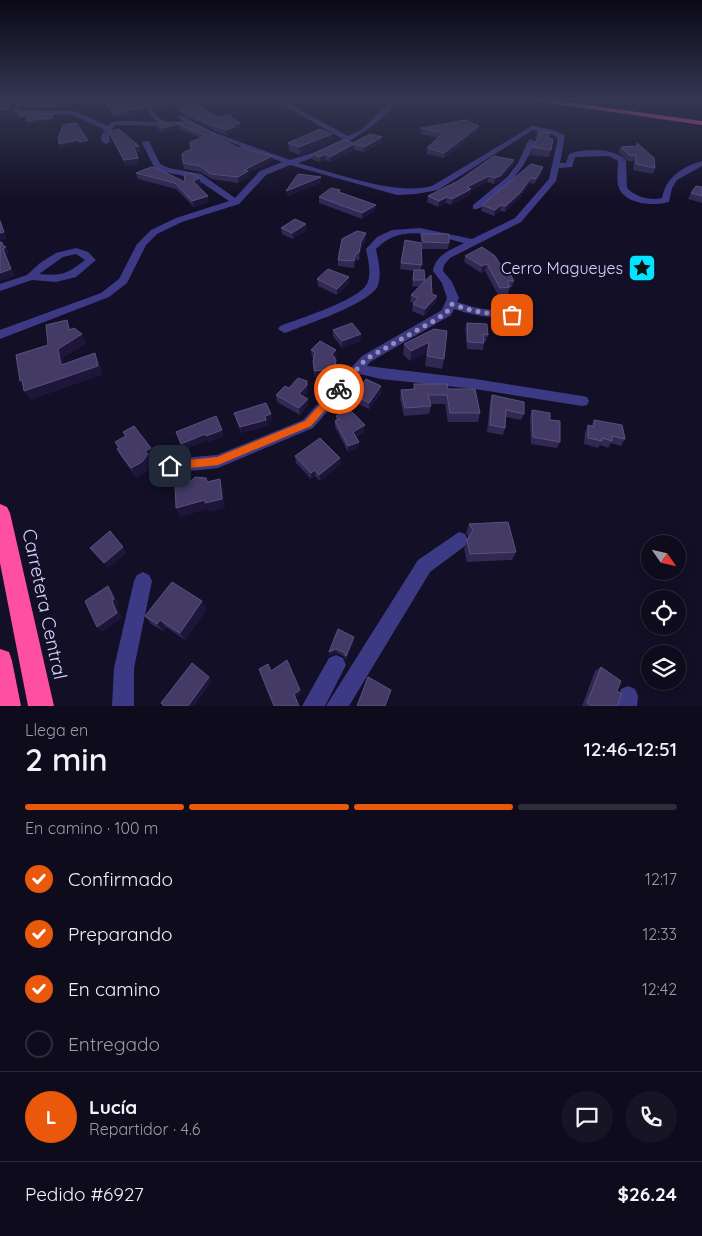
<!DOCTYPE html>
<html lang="es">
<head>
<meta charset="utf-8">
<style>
	body { margin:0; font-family:Quicksand,sans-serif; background:#171425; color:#f1f3f6; height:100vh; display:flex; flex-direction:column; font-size:19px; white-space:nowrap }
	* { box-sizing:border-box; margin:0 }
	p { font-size:16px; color:#9b9ba3 }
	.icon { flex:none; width:28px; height:28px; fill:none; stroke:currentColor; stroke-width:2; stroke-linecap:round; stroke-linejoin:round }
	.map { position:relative; height:706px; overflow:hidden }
	.side { display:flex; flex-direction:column; background:#0e0b1c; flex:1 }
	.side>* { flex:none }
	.needle { width:32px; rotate:124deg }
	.buttons { position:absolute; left:641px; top:535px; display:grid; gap:10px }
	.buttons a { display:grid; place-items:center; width:45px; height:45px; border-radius:50%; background:#0e0b1c; box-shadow:0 2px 12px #0003,0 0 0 1px #2e2b3b; font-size:25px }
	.pin { position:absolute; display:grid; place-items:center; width:42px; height:42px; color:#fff; margin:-21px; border-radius:10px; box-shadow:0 2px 8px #0006 }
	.courier { position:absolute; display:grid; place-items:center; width:50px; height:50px; margin:-25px; border:4px solid #ea580c; border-radius:50%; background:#fff; color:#222; box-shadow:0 1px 6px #0007 }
	.overview em { font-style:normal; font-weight:600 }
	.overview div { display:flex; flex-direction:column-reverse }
	.overview { display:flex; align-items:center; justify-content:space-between; height:85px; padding:0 25px }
	h1 { font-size:32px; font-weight:600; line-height:38px }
	.bar { display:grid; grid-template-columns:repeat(4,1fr); gap:8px 5px; align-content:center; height:60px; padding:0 25px }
	.bar i { height:6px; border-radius:4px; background:#2e2b3b }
	.bar .selected { background:#ea580c }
	.bar p { grid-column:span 4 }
	.line { display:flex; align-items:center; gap:12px; padding:0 25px; border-top:1px solid #2e2b3b }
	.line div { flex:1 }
	.round { display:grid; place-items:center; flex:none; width:52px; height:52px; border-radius:26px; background:#171425 }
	ol { padding:0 25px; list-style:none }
	li { display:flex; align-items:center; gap:15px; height:55px }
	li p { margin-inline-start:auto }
	li .icon { padding:5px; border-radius:50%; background:#ea580c; color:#fff; stroke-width:4 }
	li:last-child { color:#9b9ba3 }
	li i { width:28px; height:28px; border:2px solid #2e2b3b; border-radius:50% }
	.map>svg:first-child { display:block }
</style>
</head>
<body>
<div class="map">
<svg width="702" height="706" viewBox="0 0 702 706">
	<rect width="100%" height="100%" fill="#130f26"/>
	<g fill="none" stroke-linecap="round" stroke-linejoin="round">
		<!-- minor -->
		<path fill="#3d3a85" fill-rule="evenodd" d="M274 100H282L348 136 361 130 393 100H400C370 132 339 150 298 163 336 173 395 196 432 186L532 126 553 130 565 135 560 163H566L569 154C585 148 614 148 626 160L627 188C636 197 649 201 662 198 666 177 682 167 702 161V166L677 180 672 188 669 202C655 206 626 205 619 188 616 181 618 169 618 161L609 156 575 157 572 167 559 168 556 181 521 222 450 258 444 265 443 271 452 282 459 298 457 302C480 310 499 313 523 306L529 310 527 313C501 321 479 317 454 309L451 315 370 362 367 366 475 379 582 396 587 397 589 401 587 405 582 406 475 389 381 379 360 374 313 428 218 468 170 473 165 471 162 466 165 461 170 459 217 455 303 420 362 356 442 310 447 298 442 283 433 271C435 255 451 250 464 243 433 235 401 223 376 249 378 261 382 273 378 285 372 303 307 324 288 332L284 333 278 329 280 326C298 319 359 300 367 284 372 273 368 260 366 249L377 237 392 230 420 228 472 239 515 218 549 179 558 138 549 133 533 130 438 190 416 194 397 195 290 165 266 175 239 204 182 222 157 234 146 245 127 283 109 297 0 339V330L101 293 119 279 137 244 151 230 176 218 229 201 195 178 164 172 154 167 142 143 143 141H149L160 164 169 168 201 174 235 198 260 171 282 162 209 134 178 118V116H182L213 132 290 160 315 152 343 139Z
			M660 100H666L667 104 662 105Z
			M19 101 22 103 18 110 74 111 108 126 110 123C125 118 143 123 159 122L156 121 141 103 144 101 148 104 168 102 171 104 170 105 151 108 160 119 175 124 172 126 115 125 109 136 110 142 106 144 102 142 101 136 105 130 73 115 12 113 16 103Z
			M529 139 536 141C525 166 511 184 490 201 484 205 480 210 473 209V205L507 177 518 163Z
			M76 248 88 252 96 260 76 277 56 282 32 280 0 291V284L27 275 40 263 56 253ZM76 254 85 260C67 274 62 276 39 274L63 257Z
			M459 532 465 534 468 540 465 546 430 572 349 706H326L418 560Z
			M143 572 149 575 152 581 134 668V706H112L114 668 134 581 137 575Z
			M336 655 343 658 346 665 325 706H302L329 658Z
			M628 686 635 689 638 696 637 706H615L621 689Z"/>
		<!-- highway -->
		<path fill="#ff4fa3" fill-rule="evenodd" d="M530 100H552L702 121V125Z
			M0 504 7 507 10 513 54 706H28L0 563Z
			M0 649 9 652 12 661 21 706H0Z"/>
	</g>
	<!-- wall -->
	<path fill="#312854" d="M168 100H197L199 102 200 105 218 118 240 127 234 130V131L226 135 214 130 181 114 179 105 171 107 170 102Z
		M218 100H244L231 104 226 101 221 102Z
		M667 100H678L677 103 668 102Z
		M46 101 47 104 55 106V109L26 108 25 106Z
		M140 102 146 112 115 118 108 109 106 105Z
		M53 114 54 116 53 120 29 124 26 118H19L18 116Z
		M188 122 217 137 239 148 249 150 272 162 248 173 249 176 238 183 212 179 201 172 184 169 183 163 191 150 200 138 180 129 164 133 157 128 156 123Z
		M479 126 478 131 444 158 426 154 427 148 439 138 420 134 421 128Z
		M537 131 548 138 551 150 549 157 531 155 533 147 537 140 535 138Z
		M109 132 139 146 141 151 136 152 139 164 126 166 111 137Z
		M332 142 300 155 289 151 288 143Z
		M382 142 364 152 354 150 330 162 325 160 320 162 313 160V154L353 143Z
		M637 143 655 168 653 174 633 170 634 161H628L618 152 621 147 636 146Z
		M531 164 542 173 534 184 530 183 519 199 505 212 500 211 494 216 481 211 482 205Z
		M513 166 499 181 494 184 487 182 471 190 470 195 451 205 446 203 438 207 427 202 428 196Z
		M136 173 185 182 199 178 201 184 197 186 209 202 194 207 176 189 138 179Z
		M702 187V203L688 199 691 193Z
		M340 193 375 211 362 219 319 203V197Z
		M281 228 307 230 293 239 282 234Z
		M366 233V239L361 249 359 260H356L354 268 338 266V260Z
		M421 234 449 243 448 249H422L421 245V270L425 282 432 294 437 296 436 302 424 316 412 311 413 304 414 303 410 302 411 295 420 287 412 286 414 271 400 269 401 263 421 243Z
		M465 256 505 272 514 281 512 287H510L508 294 498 295 485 271 481 273 464 262Z
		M349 277V283L337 295 318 286 317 279Z
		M467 323 488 335 486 341H484L483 350 467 349 465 329Z
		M434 329 444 359 442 369 425 366 427 352 410 361 403 354 404 344Z
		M333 330 361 334 360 341 342 348 333 336Z
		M311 350 337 356 335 358 336 360 335 374 315 378 313 369V362L314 358 312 357Z
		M414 384 448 389 480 413 478 422H448L445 404H430L431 406 429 414 404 416 400 399 401 390 413 389Z
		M289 388 308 392 303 396 308 405 300 415 277 402 276 395Z
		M359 389 381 393 369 409 358 404V397L359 395Z
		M492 395 524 414 521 420 506 417 505 428 503 435 487 432 490 402Z
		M532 410 550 420 560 442 557 448 531 444 530 417Z
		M234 413 272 420 267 422 268 426 241 433Z
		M336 416 364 432 356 437 359 442 358 448 348 452 335 427V421L336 420Z
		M594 420 625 439 621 446 611 443 608 448 600 445 598 448 584 444 585 432 588 425 591 426Z
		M123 432 156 457 151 460 152 464 147 471 137 478 122 458 117 449 118 448 115 442 125 436Z
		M295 456 341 464 320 481 315 476 311 479 296 463Z
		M469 524 516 552 512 560 467 562 464 549 469 538 466 533Z
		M207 609 185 640 166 627 163 631 151 624 145 616Z
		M338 629 354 637V641L346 660 344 656 337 653 329 656Z
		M601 667 617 691V706H582L595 671Z"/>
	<!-- shaded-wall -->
	<path fill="#1d163a" d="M12 100H14L15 102 10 114H0V110Z
		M24 100H27L21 108 20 106Z
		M148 100H167L149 102Z
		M230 100H244L231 104Z
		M178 101 179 105 171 107 170 102Z
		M145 107 146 112 115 118 114 114Z
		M53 114 54 116 53 120 29 124 27 121Z
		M240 123V127L234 130V131L226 135V130L232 126Z
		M178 124 180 129 164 133 163 128Z
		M479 126 478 131 444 158V153Z
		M332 134V142L300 155 299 147Z
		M382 137V142L364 152V147Z
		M77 140 78 143 60 148 59 144Z
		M88 140 90 143 80 146 79 142Z
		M354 144V150L330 162V157Z
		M139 146 141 151 136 152 134 147Z
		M325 154V160L320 162V157Z
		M272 156V162L248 173 249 176 238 183V177L244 170Z
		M138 158 139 164 126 166 124 160Z
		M514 160 513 166 499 181 494 184 495 178Z
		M543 167 542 173 534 184 536 179Z
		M489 176 487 182 471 190 470 195 451 205 452 199 467 187Z
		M321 177V183L287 197 286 191Z
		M199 178 201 184 194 187 193 181Z
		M531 178 530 183 519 199 505 212 506 206Z
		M208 196 209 202 194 207 192 201Z
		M447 197 446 203 438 207 439 201Z
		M376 205 375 211 362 219V213Z
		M501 205 500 211 494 216 495 210Z
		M0 217 7 239 0 241Z
		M306 224 307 230 293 239 292 233Z
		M366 233V239L361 249 359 260V253L361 242Z
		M3 243 10 254 6 255 15 276 0 281V273L3 249 1 244Z
		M356 253V260L354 268V261Z
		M487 264 485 271 481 273 482 266Z
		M349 277V283L337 295V289Z
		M437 296 436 302 424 316 425 309Z
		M67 320 72 329 82 334 87 343 63 358 67 374 61 365 58 349 69 330Z
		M361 334 360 341 342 348V341Z
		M429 342 427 352 410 361 411 351Z
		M336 350 337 356 332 361V354Z
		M95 353 100 363 102 375 30 400 24 391 26 390 20 381Z
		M336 360 335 374 315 378V371Z
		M307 381 308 392 299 400V394Z
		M381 386V393L369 409V403Z
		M308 399V405L300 415 299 408Z
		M271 414 272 420 267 422 268 426 241 433 240 427Z
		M365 425 364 432 353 438V432Z
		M222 430 224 436 208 443 206 436Z
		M205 434 207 441 183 450 181 444Z
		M359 442 358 448 348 452V446Z
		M151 448 156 457 151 460 152 464 147 471 137 478 131 468 145 451Z
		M340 458 341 464 320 481 319 475Z
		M315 470V476L311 479V473Z
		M220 479 223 488 225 508 209 512 207 509 180 517 176 508Z
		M123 547 127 553 108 568 104 563Z
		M108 586 112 591 119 604 116 606 122 618 102 632 97 627 112 601Z
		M202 601 207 609 185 640 180 633Z
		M160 620 166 627 163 631 157 624Z
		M354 637V641L346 660V656Z
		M336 649 337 653 329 656V652Z
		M209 677 212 681 194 706H188Z
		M300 690 302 693 295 698 294 694Z"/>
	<!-- building -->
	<path fill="#433a66" stroke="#5a527e" d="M4 100H12L8 110H0V105Z
		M118 100H139L145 107 114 114 106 105 115 103Z
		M171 100H197L199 102 196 103 218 118 228 115 240 123 232 126 234 127 226 130 213 126 180 110 178 101 170 102Z
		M46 101 44 104H54V106H25L27 103Z
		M20 113 53 114 52 118 27 121 26 115 18 116Z
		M466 120 479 126 444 153 427 148 443 133 421 128Z
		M188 122 216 134 212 135 239 148 243 146 249 150 272 156 244 170 248 171 238 177 211 174 200 166 183 163 182 154 186 151 191 150 190 142 206 136 178 124 163 128 156 123Z
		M76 123 88 140 79 142 77 140 59 144 58 138 63 125Z
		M119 129 139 146 134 147 138 158 124 160 109 132Z
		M320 129 332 134 299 147 288 143Z
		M537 131 550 133 548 138 553 139 551 150 533 147 540 134Z
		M370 134 382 137 364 147 354 144 330 157 325 154 320 157 313 154 344 140 353 143Z
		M637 143 654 158 655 168 636 164V155L630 156 621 147 637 146Z
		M494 156 514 160 500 176 495 178 489 176 467 187 471 189 452 199 447 197 439 201 428 196 458 181Z
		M531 164 543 167 536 179 531 178 520 193 506 206 501 205 495 210 482 205Z
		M151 167 156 168 185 182 184 173 193 174 199 178 193 181 208 196 192 201 175 183 136 173Z
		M298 174 321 177 286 191Z
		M696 186 702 187V196L691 193Z
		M331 188 340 190 339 192 376 205 362 213 319 197Z
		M295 219 306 224 292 233 281 228Z
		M0 221 4 232 0 233Z
		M357 231 366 233 361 242 359 253H356L354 261 338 260 342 239Z
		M421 234H449V243L423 242Z
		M405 240 421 243 422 265 401 263Z
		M0 242 3 243 1 244 6 247 3 249 11 269 0 273Z
		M482 247 495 256 505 272H509L514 281H507L510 287 500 288 487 264 482 266 465 256Z
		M328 269 349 277 337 289 317 279Z
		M414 270H424L425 280H413Z
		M431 275 432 294 437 296 425 309 413 304 418 298 411 295Z
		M67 320 69 330 74 328 82 334 58 349 61 365 95 353 98 366 24 391 22 380 20 381 16 355 48 345 46 325Z
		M352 323 361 334 342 341 333 330Z
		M467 323 487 324 488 335 483 334 484 343 468 342Z
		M434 329 447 331 444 359 427 356 429 342 411 351 404 344Z
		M320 341 336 350 332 354 336 360 335 368 315 371 313 362 315 352 311 350Z
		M298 378 307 381V385L299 394 308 399 299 408 276 395 285 386 289 388Z
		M366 379 381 386 369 403 358 397 363 391 359 389Z
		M414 384H447L448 389H475L480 413H450L447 395H428L431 406 405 408 401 390 415 389Z
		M492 395 524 402V414L506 410 505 428 490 425Z
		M266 403 271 414 265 416 266 420 240 427 234 413Z
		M349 409 365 425 353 432 359 442 348 446 335 421 339 419 336 416Z
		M532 410 550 413V420L560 421V442L533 437Z
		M216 416 222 430 206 436 205 434 181 444 176 432Z
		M594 420 622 425 625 439 612 436V441L602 438V441L588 438V425L594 427Z
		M134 426 151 448 145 451 148 454 142 462 131 468 117 449 119 447 115 442 126 436 123 432Z
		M320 438 340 458 319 475 315 470 311 473 295 456Z
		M195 477 206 478 207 482 220 479 222 499 205 503V500L176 508 175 484 192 480Z
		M508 522 516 552 470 554 467 540 473 530 469 524Z
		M110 531 123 547 104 563 90 548Z
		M172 582 202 601 180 633 160 620 157 624 145 616Z
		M108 586 114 599 112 601 117 613 97 627 85 601Z
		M338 629 354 637 346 656 344 652 336 649 329 652Z
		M287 660 300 690 294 694 299 706H274L259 669 268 664 271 671Z
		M192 663 209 677 188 706H164L161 703Z
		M601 667 621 681 617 691 622 694 617 706H591L587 703Z
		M368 677 391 690 385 706H357Z"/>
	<!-- sky -->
	<linearGradient id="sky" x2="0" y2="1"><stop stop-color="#0a0815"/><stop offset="0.5" stop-color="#333752"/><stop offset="1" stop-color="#333752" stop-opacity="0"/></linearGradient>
	<rect width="702" height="199" fill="url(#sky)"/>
	<!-- route -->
	<path fill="#ea580c" d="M339 386 344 389 342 391 311 426 218 465 170 470 165 466 170 462 217 457 305 421 336 387Z"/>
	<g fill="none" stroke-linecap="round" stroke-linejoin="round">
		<!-- done -->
		<path stroke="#948fb3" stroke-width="5" stroke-dasharray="0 9" d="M339 389 366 359 437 319 447 312 451 304C472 311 490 315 512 315"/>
	</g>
	<!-- icons -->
	<defs>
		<g id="sight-square" transform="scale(1.4375)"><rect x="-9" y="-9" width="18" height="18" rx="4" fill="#00e5ff" stroke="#130f26"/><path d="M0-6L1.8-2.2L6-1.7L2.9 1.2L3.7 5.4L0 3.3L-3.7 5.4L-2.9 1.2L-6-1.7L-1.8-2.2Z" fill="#111"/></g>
	</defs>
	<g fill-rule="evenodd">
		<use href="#sight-square" x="642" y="268"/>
	</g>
	<g text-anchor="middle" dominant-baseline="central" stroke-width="4" stroke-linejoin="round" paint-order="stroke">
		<!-- poi labels -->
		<g font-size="16" fill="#d9d4ff" stroke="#130f26" text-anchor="end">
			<text x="623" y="268">Cerro Magueyes</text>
		</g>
		<!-- near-street labels -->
		<g font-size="19" fill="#d9d4ff" stroke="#130f26">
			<text transform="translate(45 604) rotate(78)">Carretera Central</text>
		</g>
	</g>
</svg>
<div class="buttons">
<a><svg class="needle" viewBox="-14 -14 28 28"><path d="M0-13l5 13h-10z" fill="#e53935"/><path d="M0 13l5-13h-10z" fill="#9b9ba3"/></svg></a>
<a><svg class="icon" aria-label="locate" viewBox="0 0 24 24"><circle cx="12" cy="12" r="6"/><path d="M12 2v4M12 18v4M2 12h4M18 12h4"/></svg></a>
<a><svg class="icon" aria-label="layers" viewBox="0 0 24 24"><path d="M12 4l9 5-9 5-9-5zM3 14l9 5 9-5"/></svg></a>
</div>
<div class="pin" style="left:512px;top:315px;background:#ea580c"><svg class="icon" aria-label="bag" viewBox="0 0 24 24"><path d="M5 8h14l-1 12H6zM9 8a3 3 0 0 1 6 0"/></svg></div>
<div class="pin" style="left:170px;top:466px;background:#1f2937"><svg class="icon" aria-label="home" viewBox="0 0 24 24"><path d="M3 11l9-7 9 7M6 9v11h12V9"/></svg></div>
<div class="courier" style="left:339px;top:389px"><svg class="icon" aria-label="bike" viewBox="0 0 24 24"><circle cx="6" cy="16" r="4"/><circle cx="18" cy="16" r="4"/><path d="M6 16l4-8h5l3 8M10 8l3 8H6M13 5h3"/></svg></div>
</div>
<section class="side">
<div class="overview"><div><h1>2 min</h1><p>Llega en</p></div><em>12:46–12:51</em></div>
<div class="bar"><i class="selected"></i><i class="selected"></i><i class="selected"></i><i></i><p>En camino · 100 m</p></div>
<ol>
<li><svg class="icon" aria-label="check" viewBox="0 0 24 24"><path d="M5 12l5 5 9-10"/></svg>Confirmado<p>12:17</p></li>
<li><svg class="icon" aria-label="check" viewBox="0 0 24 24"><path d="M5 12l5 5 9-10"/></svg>Preparando<p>12:33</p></li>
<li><svg class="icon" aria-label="check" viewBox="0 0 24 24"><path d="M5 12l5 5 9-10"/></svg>En camino<p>12:42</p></li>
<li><i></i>Entregado</li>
</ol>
<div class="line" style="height:90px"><b class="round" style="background:#ea580c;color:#fff">L</b><div><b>Lucía</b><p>Repartidor · 4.6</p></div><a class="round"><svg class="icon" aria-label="chat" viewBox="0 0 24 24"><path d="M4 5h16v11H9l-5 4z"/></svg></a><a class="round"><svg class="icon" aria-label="phone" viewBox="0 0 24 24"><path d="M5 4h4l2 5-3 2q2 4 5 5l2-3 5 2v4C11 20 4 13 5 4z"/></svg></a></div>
<div class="line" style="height:65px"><div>Pedido #6927</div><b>$26.24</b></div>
</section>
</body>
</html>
